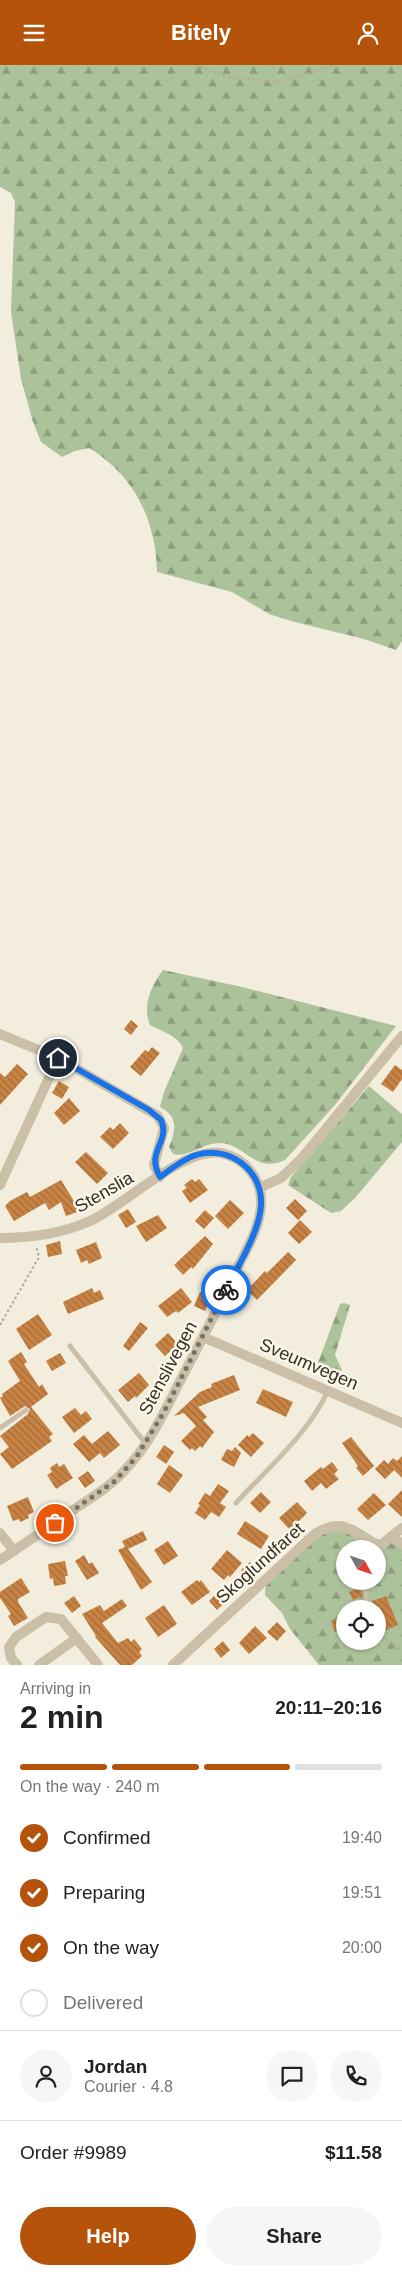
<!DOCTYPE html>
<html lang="en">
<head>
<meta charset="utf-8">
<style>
	body { margin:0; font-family:Arial,sans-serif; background:#f6f6f6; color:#222; height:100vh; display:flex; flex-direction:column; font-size:19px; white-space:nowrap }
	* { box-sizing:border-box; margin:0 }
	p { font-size:16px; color:#767676 }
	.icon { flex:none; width:28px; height:28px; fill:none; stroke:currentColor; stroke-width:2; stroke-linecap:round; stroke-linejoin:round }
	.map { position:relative; height:1600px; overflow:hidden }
	.panel { display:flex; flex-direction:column; background:#fff; flex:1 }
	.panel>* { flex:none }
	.needle { width:32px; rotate:130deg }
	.fabs { position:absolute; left:336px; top:1475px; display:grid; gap:10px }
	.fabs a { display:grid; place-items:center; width:50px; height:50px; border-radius:50%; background:#fff; box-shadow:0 1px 4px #0004; font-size:25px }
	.pin { position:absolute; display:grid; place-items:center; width:42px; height:42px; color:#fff; margin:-21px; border:2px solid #fff; border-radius:50%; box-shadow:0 1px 5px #0007 }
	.courier { position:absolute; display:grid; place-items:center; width:50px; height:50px; margin:-25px; border:4px solid #1a73e8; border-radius:50%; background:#fff; color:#222; box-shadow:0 1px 6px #0007 }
	.summary em { font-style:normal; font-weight:600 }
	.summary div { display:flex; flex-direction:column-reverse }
	.summary { display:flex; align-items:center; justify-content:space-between; height:85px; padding:0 20px }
	h1 { font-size:32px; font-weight:600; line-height:38px }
	.bar { display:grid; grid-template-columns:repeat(4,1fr); gap:8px 5px; align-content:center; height:60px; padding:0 20px }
	.bar i { height:6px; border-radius:4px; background:#e0e0e0 }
	.bar .active { background:#b45309 }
	.bar p { grid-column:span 4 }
	.line { display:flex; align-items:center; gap:12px; padding:0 20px; border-top:1px solid #e0e0e0 }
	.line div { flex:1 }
	.round { display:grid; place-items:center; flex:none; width:52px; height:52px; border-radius:26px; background:#f6f6f6 }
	ol { padding:0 20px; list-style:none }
	li { display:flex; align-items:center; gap:15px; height:55px }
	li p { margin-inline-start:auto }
	li .icon { padding:5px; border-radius:50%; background:#b45309; color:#fff; stroke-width:4 }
	li:last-child { color:#767676 }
	li i { width:28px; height:28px; border:2px solid #e0e0e0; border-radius:50% }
	.cta { display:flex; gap:10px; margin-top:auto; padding:10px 20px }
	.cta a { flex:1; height:58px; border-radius:30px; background:#b45309; color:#fff; font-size:20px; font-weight:600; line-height:58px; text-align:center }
	.cta a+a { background:#f6f6f6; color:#222 }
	header { display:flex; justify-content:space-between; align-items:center; height:65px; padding:0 20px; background:#b45309; color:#fff; font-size:22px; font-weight:600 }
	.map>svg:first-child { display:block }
</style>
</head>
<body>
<header><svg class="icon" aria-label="menu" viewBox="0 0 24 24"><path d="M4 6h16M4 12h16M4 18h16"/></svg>Bitely<svg class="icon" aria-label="person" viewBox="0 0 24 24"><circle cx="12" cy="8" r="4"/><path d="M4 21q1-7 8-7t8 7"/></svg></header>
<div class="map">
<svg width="402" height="1600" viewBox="0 0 402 1600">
	<defs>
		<pattern id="forest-firs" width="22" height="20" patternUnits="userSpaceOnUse" patternTransform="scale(1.25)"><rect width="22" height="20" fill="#acc29b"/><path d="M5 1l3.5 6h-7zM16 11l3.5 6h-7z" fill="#8d9e7e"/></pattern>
		<pattern id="building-back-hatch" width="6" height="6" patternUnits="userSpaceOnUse" patternTransform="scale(1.25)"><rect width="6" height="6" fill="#c88344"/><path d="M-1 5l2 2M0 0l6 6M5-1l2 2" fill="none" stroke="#a36c39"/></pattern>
	</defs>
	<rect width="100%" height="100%" fill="#f2eddc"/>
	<!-- forest -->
	<path fill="url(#forest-firs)" fill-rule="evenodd" d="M0 0H402V576L396 585 364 574 291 556 269 549 232 527 157 507C156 455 134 410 89 383L75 386 62 392 41 377 33 357 21 314 11 247 15 137 11 128 0 122Z
		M163 905 242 922 396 961 335 1040 285 1095C254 1109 247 1080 221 1078 203 1077 190 1093 173 1089L169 1082C176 1064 179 1052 160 1042L164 1027 183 983C178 971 161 966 150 960 142 941 151 921 163 905Z
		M369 1021 402 1049V1077L355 1133 341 1146 331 1148 288 1120 291 1112Z
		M344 1238 350 1240 335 1290 342 1305 337 1311 330 1313 318 1309 316 1303 340 1239Z
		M344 1458 354 1460 380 1476 402 1478V1600H319L290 1564 282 1548 265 1530 266 1514 314 1467ZM345 1484H378V1516H345ZM345 1544H378V1576H345Z"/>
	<!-- building -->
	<path fill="url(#building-back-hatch)" d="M131 955 138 961 131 970 124 964Z
		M152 982 160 988 141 1011 130 1002 145 985 148 987Z
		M17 999 28 1009 0 1040V1008L5 1012Z
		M395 1000 402 1005V1014L393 1027 381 1019Z
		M59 1016 69 1022 62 1034 52 1028Z
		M69 1033 80 1046 64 1060 54 1048Z
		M120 1058 129 1068 113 1084 100 1072 110 1062 113 1065Z
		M86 1087 108 1108 97 1119 75 1097Z
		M192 1114 195 1117 199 1114 208 1125 190 1138 182 1126 187 1123 184 1120Z
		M61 1115 80 1146 66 1151 61 1137 49 1145 45 1138 14 1156 5 1141 10 1136 27 1127 30 1132Z
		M295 1134 307 1146 298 1155 286 1143Z
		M230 1135 244 1148 228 1164 215 1151Z
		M128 1144 136 1157 126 1163 118 1150Z
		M205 1145 214 1153 204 1164 195 1156Z
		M158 1150 167 1163 146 1177 136 1161Z
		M300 1155 312 1167 299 1179 288 1168Z
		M205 1171 213 1179 193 1204 191 1202 183 1210 174 1200Z
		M60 1176 62 1189 48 1192 46 1180Z
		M96 1177 102 1193 89 1199 87 1195 81 1198 76 1185Z
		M288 1187 296 1195 257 1235 247 1225 265 1206 267 1208Z
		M92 1223 94 1228 100 1225 104 1234 68 1249 63 1237Z
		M181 1223 192 1237 178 1248 176 1246 167 1252 158 1241Z
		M200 1227 211 1232 205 1246 194 1241Z
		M238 1228 245 1234 236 1244 229 1237Z
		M38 1249 52 1270 29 1285 16 1264Z
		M140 1257 148 1263 129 1286 123 1281Z
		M168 1268 178 1279 165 1291 155 1280Z
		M21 1287 27 1297 24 1299 39 1322 42 1319 48 1329 31 1342 53 1369 49 1372 52 1376 12 1404 0 1389 9 1382 0 1371 28 1349 30 1344 25 1341 10 1351 0 1333 3 1331 2 1329 20 1316 8 1296Z
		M60 1288 66 1298 52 1306 46 1296Z
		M139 1308 149 1320 136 1333 135 1331 128 1337 118 1325Z
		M234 1310 240 1325 198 1342 207 1352 203 1355 214 1367 202 1383 200 1381 195 1386 192 1383 190 1385 181 1376 196 1361 184 1348 174 1351 200 1327 212 1322 211 1319Z
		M263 1324 293 1337 286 1352 256 1338Z
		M75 1343 81 1350 86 1346 92 1354 74 1368 62 1352Z
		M108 1366 120 1380 104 1393 100 1388 89 1397 73 1379 84 1370 92 1379Z
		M253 1368 264 1378 251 1392 238 1380 247 1370 249 1372Z
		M351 1372 374 1401 363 1411 356 1403 358 1401 342 1378Z
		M164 1380 174 1387 166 1399 156 1392Z
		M235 1382 241 1388 234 1402 221 1395 227 1384 232 1386Z
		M402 1391V1413L394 1405 385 1414 375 1404 384 1395 388 1399 393 1393 397 1396Z
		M332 1397 338 1405 334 1409 339 1414 326 1424 321 1418 312 1426 304 1416 321 1402 323 1404Z
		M57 1398 59 1402 64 1399 73 1413 56 1424 47 1410 52 1407 50 1403Z
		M169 1400 183 1410 170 1428 157 1419Z
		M88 1406 95 1416 85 1423 78 1413Z
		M218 1419 229 1426 220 1438 226 1442 219 1452 211 1447 205 1455 195 1448 200 1440 198 1439 205 1428 210 1431Z
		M402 1425V1452L388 1439Z
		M261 1427 271 1437 260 1448 250 1438Z
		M374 1428 386 1440 368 1455 357 1444Z
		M28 1432 34 1447 28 1450 29 1453 20 1457 19 1454 13 1456 7 1441Z
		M297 1437 307 1448 290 1465 279 1453Z
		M245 1456 269 1471 261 1484 237 1469Z
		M143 1466 147 1475 128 1484 152 1517 141 1525 118 1485 125 1482 122 1476Z
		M168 1476 178 1491 164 1500 154 1485Z
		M227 1485 242 1498 230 1512 228 1510 224 1515 211 1504Z
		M84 1490 89 1499 92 1497 99 1508 87 1515 75 1496Z
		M65 1496 68 1511H65L66 1519 54 1521 53 1513 50 1514 48 1499Z
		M250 1497 258 1506 249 1514 241 1505Z
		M21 1513 30 1527 18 1534V1537L28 1553 14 1561 8 1551 11 1549 0 1533V1527Z
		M197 1515 199 1517 201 1515 210 1527 192 1540 181 1527Z
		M361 1522 362 1531 353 1535 349 1527Z
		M219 1526 227 1535 217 1545 209 1536Z
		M74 1531 81 1541 72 1548 64 1538Z
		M386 1531 398 1560 384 1566 378 1551V1544H375L372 1536Z
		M122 1534 127 1541 102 1558 118 1578 128 1573 131 1577 134 1574 142 1584 139 1587 142 1591 132 1600H120L95 1572 96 1571 82 1549 100 1540 104 1546Z
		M164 1540 177 1559 158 1572 145 1553Z
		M345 1551V1563L335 1567 331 1556Z
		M277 1557 286 1566 277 1576 267 1567Z
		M255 1561 267 1573 249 1589 239 1578Z
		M223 1576 230 1585 221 1593 214 1584Z"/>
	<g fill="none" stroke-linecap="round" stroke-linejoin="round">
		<!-- path -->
		<path stroke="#b7aa91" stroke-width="2" stroke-dasharray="2.5 2.5" stroke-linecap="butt" d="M195 0 226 12 277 17 336 0
			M0 1260 39 1192 36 1181
			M378 1568 399 1584 402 1583"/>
		<!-- lane -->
		<path stroke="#cbc0a7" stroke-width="5" d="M70 1281 145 1378
			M0 1363 26 1345
			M236 1438C266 1405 311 1366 328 1325
			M378 1490 381 1480
			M366 1544V1525L369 1516"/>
		<!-- street -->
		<path stroke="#cbc0a7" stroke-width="10" d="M0 969 58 993 158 1051 164 1063 154 1100 160 1112
			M0 1120 58 993
			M259 1123 281 1113 303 1092 402 971
			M0 1173C32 1173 61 1169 90 1156 126 1140 184 1081 221 1088 245 1093 262 1114 261 1138 261 1163 244 1188 234 1210 216 1247 197 1284 178 1320 163 1350 148 1381 125 1405 111 1421 91 1433 73 1445 49 1462 24 1479 0 1495
			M203 1272 402 1358
			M0 1468 14 1486
			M393 1472 402 1479
			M17 1600 11 1593 9 1582 16 1572 46 1552 61 1554 98 1600
			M39 1600 77 1573
			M173 1600 316 1468C350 1449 353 1474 381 1480L402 1463"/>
	</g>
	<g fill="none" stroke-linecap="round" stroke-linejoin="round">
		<!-- done -->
		<path stroke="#787267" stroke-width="5" stroke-dasharray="0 9" d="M55 1458 115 1416 137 1391 164 1347 226 1225"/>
		<!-- route -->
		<path stroke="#1a73e8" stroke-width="6" d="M58 993 149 1045 161 1055C171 1077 145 1086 160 1112 171 1104 183 1094 196 1090 229 1080 263 1105 261 1140 260 1166 238 1201 226 1225"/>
	</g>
	<g text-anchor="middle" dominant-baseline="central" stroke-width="5" stroke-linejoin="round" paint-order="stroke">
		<!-- street labels -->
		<g font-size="18" fill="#373028" stroke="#faf6e8">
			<text transform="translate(104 1127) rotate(-30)">Stenslia</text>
			<text transform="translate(309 1299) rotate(23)">Sveumvegen</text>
			<text transform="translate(168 1303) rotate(-62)">Stenslivegen</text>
			<text transform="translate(260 1498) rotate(-42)">Skoglundfaret</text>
		</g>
	</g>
</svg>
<div class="fabs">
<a><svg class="needle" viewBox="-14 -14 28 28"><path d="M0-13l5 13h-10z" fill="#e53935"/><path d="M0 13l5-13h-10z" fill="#767676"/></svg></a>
<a><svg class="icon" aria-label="locate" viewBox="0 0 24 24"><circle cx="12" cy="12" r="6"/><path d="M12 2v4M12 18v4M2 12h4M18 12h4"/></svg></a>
</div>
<div class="pin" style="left:55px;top:1458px;background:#ea580c"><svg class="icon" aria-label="bag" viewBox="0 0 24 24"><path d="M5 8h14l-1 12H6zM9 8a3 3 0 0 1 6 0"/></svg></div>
<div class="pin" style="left:58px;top:993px;background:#1f2937"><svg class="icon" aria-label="home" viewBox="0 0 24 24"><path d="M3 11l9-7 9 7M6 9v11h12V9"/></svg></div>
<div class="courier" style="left:226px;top:1225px"><svg class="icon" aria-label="bike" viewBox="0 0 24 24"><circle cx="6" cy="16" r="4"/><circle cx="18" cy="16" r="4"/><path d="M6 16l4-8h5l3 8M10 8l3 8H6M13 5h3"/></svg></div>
</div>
<section class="panel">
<div class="summary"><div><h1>2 min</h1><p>Arriving in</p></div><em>20:11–20:16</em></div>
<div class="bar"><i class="active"></i><i class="active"></i><i class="active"></i><i></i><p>On the way · 240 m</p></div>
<ol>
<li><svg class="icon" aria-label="check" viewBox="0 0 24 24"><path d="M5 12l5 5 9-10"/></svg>Confirmed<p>19:40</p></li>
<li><svg class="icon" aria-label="check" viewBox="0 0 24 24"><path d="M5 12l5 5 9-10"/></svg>Preparing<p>19:51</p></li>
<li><svg class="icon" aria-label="check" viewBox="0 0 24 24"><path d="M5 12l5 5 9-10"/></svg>On the way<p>20:00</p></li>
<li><i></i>Delivered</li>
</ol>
<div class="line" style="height:90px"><a class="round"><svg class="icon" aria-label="person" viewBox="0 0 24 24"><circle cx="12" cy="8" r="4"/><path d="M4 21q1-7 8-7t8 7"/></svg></a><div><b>Jordan</b><p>Courier · 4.8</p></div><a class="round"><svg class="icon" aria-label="chat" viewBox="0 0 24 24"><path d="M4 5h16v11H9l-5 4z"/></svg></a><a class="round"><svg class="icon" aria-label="phone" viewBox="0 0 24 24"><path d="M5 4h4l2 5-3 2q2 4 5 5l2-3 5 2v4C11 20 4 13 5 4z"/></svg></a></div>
<div class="line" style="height:65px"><div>Order #9989</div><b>$11.58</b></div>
<div class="cta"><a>Help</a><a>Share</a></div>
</section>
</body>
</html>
